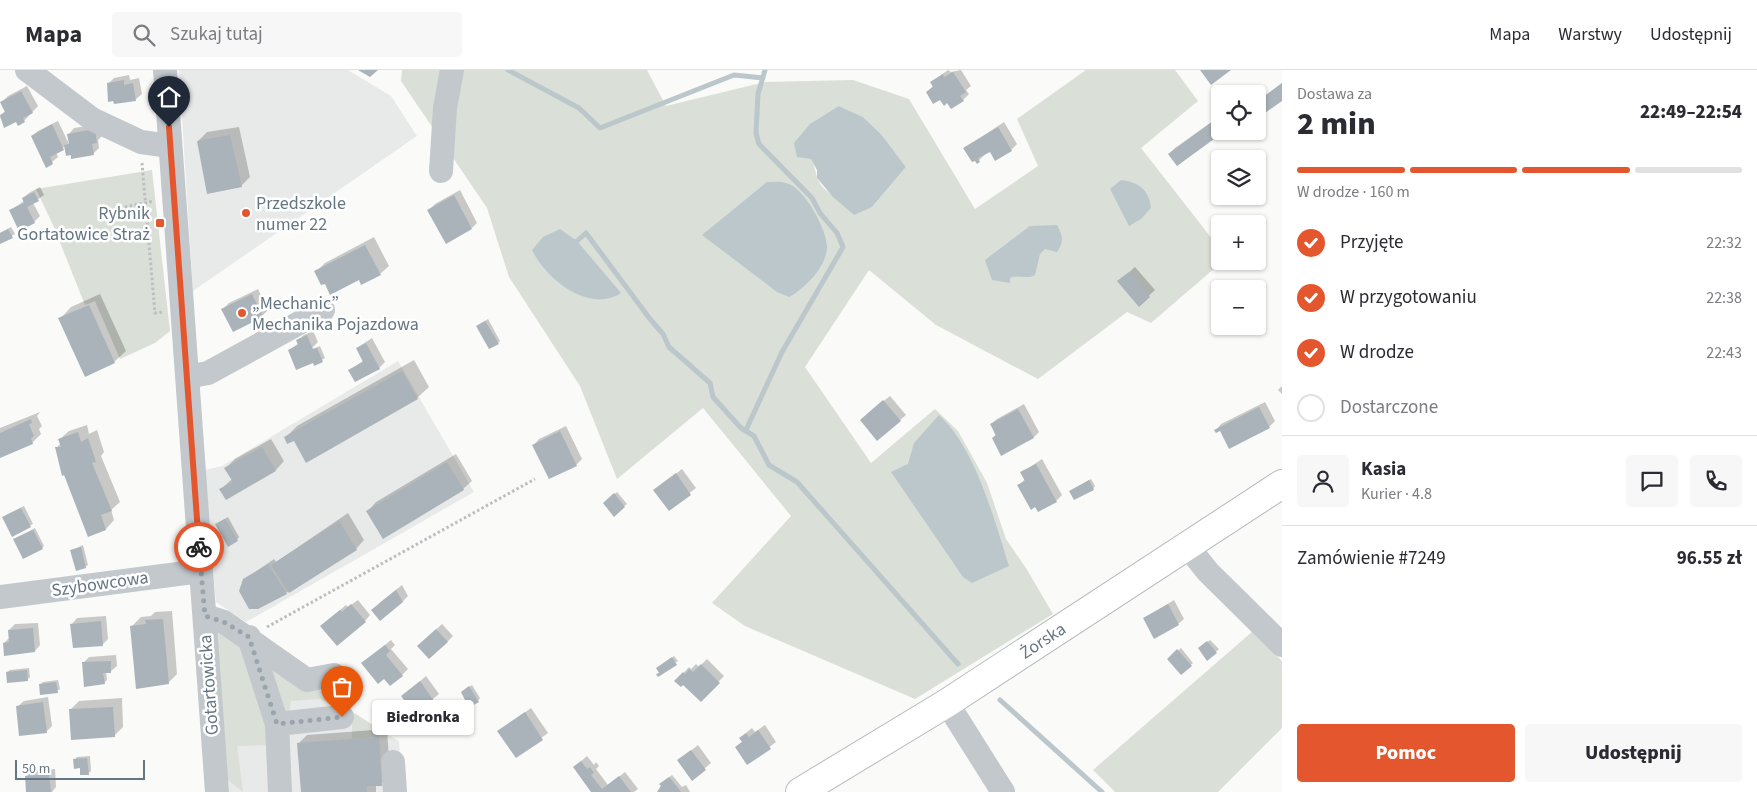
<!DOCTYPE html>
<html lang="pl">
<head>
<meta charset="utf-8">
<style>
	body { margin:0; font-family:"Source Sans 3",sans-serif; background:#f7f7f7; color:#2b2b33; height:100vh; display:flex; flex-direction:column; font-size:19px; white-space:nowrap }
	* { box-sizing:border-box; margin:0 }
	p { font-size:16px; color:#7c7c81 }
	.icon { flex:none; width:28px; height:28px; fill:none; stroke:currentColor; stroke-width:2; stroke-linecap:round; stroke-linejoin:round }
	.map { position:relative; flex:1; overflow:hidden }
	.details { display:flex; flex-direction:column; background:#fff; width:475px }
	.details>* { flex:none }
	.tools { position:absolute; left:1211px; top:15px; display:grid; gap:10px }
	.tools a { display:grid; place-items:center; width:55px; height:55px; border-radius:5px; background:#fff; box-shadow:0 1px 4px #0004; font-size:25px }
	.scale { position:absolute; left:15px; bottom:12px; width:130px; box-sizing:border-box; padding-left:5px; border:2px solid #657683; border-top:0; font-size:14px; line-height:18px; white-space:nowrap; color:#657683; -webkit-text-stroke:4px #fff; paint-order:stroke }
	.pin { position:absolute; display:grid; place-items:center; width:42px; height:42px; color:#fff; margin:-51px -21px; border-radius:50% 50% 50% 0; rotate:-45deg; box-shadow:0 0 5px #0007 }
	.pin .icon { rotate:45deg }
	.courier { position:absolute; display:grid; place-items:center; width:50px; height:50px; margin:-25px; border:4px solid #e4572e; border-radius:50%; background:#fff; color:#222; box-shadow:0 1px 6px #0007 }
	.bubble { position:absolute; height:35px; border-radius:5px; background:#fff; box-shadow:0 1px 4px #0004; font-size:16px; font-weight:800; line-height:35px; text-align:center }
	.headline em { font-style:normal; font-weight:800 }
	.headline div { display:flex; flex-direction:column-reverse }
	.headline { display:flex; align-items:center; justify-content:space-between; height:85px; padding:0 15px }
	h1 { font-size:32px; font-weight:800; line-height:38px }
	.bar { display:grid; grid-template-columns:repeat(4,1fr); gap:8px 5px; align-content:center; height:60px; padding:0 15px }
	.bar i { height:6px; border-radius:4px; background:#e1e1e2 }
	.bar .current { background:#e4572e }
	.bar p { grid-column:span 4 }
	.line { display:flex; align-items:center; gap:12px; padding:0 15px; border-top:1px solid #e1e1e2 }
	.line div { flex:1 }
	.round { display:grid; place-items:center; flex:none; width:52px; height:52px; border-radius:5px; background:#f7f7f7 }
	ol { padding:0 15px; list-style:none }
	li { display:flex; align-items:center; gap:15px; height:55px }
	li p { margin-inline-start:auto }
	li .icon { padding:5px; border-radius:50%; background:#e4572e; color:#fff; stroke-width:4 }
	li:last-child { color:#7c7c81 }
	li i { width:28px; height:28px; border:2px solid #e1e1e2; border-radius:50% }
	.primary-button { display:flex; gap:10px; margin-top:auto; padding:10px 15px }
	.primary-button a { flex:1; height:58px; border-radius:5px; background:#e4572e; color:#fff; font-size:20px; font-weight:800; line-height:58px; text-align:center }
	.primary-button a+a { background:#f7f7f7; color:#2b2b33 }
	header { display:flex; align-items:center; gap:30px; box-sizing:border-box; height:70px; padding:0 25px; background:#fff; border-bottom:1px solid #e1e1e2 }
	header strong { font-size:24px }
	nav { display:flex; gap:28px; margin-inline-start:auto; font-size:18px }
	.search { width:350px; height:45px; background:#f7f7f7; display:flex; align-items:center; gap:12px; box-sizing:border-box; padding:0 18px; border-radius:5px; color:#7c7c81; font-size:19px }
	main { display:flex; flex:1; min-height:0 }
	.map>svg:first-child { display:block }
</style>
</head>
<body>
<header>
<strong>Mapa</strong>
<div class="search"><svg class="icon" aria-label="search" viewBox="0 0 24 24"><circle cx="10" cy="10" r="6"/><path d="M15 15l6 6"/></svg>Szukaj tutaj</div>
<nav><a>Mapa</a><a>Warstwy</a><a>Udostępnij</a></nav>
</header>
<main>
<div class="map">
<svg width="1282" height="722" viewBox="0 0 1282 722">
	<rect width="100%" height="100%" fill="#fafaf8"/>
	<!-- built -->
	<path fill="#e8e9e9" d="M179 0H348L391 26 417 66 193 221Z
		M398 291 474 422 246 552 216 532 205 400 222 396Z
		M214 561 300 615 399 671 403 722H229Z"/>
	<!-- green -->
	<path fill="#dadfd7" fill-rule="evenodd" d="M402 0H647L666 36 765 12 853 10 909 29 975 139 1038 96 1017 49 1086 0H1175L1198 31 1141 78 1220 179V191H1223L1151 253 1127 242 1038 309 936 255 869 200 805 297 871 393 935 339 958 361 987 413 1006 469 1026 498 1053 544 915 629 745 556 712 533 791 446 703 338 617 409 580 316 509 207 487 138 401 11ZM839 36 863 47 881 64 906 97 872 137C853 132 824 129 817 107 815 100 815 96 811 89Z
		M152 100 170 261 155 273 120 289 95 231 85 235 53 155 36 119Z
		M214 561 240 569 269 644V675L237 676 243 722 228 710Z
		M1253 561 1282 591V658L1218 722H1115L1093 700Z
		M259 581 382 661 379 667 352 669V652L347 642 320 629 291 631 289 643H283Z"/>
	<!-- water -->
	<path fill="#bbc7cb" d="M839 36 863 47 881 64 906 97 872 137 854 145 833 127 817 108V100L811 89 797 87 794 73 810 54Z
		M1121 110C1139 112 1149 120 1151 138L1141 149 1129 156 1110 119Z
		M767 112C773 112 780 111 786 113 804 117 826 158 827 176 827 197 805 218 789 227L777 222 702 165Z
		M1057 155C1063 166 1064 172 1057 182L1045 179 1040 184 1035 205C1027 210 1018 204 1010 208V213L992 210 985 190 1030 156Z
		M560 159 577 171 621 223C589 244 546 209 532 180L543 167Z
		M939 345C976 379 994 449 1009 496L972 513 963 507 891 402 908 394 914 373Z"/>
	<!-- shadow -->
	<path fill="#0003" d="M948 0 951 2 961 0 971 16 966 20 969 24 963 30 948 32 927 22 933 16 931 12Z
		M129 5 130 10 139 8 142 24 136 29 115 33 108 14 114 8Z
		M1282 13V29L1258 47V31Z
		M27 16 38 36 24 51 16 50 4 56 0 47 6 40 2 32 8 26Z
		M1220 46V61L1169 84 1175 78Z
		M58 51 69 74V64L74 58 101 54 102 66 98 70 99 78 93 84H72L66 76 56 82 58 87 47 96 32 66 38 61Z
		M1004 52 1017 74 1011 80H990L977 92 965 78Z
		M239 57 250 107 241 116 198 71 207 62Z
		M40 117 44 125 33 133 40 146 34 152 11 140 24 131 23 128 29 123Z
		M460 120 477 153 472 158 429 140 435 134Z
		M11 157 15 164 0 173V163Z
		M374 167 389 196 380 204 325 212 316 202 325 193Z
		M1135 197 1155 220 1139 235 1125 206Z
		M258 219 268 240 262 246 223 239 229 233Z
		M100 224 126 281 114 292 60 249 71 237Z
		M488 249 500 271 498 273 480 254Z
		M313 261 318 272 310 280 320 276 325 288 314 294 313 291 289 280 299 273 298 270 304 265Z
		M372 268 385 292 379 298 350 300 364 290 357 278Z
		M414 290 429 317 417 328 294 369 285 368 297 356Z
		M1282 316V324L1278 320Z
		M890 326 906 345 900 350 867 344Z
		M1265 332 1275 351 1269 357 1216 360 1221 354Z
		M1024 334 1039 362 1034 367 1002 384 991 354 997 349Z
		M40 342 37 346 42 356 39 359 41 364 32 373 0 387V358Z
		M87 355 89 364 97 360 104 382 101 386 120 432 111 440 114 450 106 459 88 466 56 378 61 373 60 369 69 361Z
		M566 356 582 389 576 395 534 375 539 369Z
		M271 369 284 391 276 400 226 428 221 419 232 409 226 398 235 389Z
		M456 384 472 411 463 419 368 441 376 432Z
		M1042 389 1062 425 1056 431 1019 415 1025 409 1021 403Z
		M682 399 696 418 669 439 655 420Z
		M1091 409 1095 416 1093 419 1071 421Z
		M617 422 627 434 624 436 607 430Z
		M24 436 33 454 12 465 6 445Z
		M348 443 364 470 356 479 286 523 244 510 274 489 276 492Z
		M228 447 239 467 237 470 219 452Z
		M35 458 44 476 42 478 14 469Z
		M83 475 88 495 85 497 72 480Z
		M402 515 408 526 402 532 378 534Z
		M358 530 370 545 365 551 328 550 346 535 348 537Z
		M1174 530 1184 549 1178 554 1145 548Z
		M172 541 177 604 168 613 132 556 141 547 151 546 155 542Z
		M106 546 108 569 102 575 72 554 77 548Z
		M38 553 40 575 35 581 4 573 10 567 9 560 15 554Z
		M442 554 453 566 447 572 425 570Z
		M391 570 395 575 391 579 408 599 402 605 369 588Z
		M1210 570 1219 579 1208 589 1202 576Z
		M1181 578 1193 593 1182 603 1169 589Z
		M116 585 117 596 111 601 106 602 107 610 104 613 83 593 89 587Z
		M674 586 678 591 660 602V596Z
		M707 589 724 606 701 630 683 613 676 611 689 597 691 599 696 594 699 597Z
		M29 598 30 607 27 610 7 602 10 600Z
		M426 606 439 624 416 643 403 626Z
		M58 610 60 619 57 621 40 615 43 612Z
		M472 615 480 628 478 631 458 634 467 629 465 620Z
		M48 627 52 656 46 662 18 636 24 631Z
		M122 628 123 657 114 666 70 640 79 631Z
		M531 638 548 663 516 686 499 661Z
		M765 655 776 672 747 694 736 677 743 671 741 668 747 662 752 658 755 662Z
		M387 659 390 705 381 714 376 715V722H302L299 673 307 665Z
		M698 675 711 693 692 709 678 691Z
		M90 686 91 701 89 703 74 690 77 687Z
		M587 686 594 695 596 692 599 696 596 699 608 715 625 702 638 719 634 722H593L580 692Z
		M55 699 56 717 52 722H27L26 707 32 701Z
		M672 705 682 717 686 715 690 722H658L663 712Z"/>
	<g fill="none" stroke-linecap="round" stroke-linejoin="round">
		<!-- stream -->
		<path stroke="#bbc7cb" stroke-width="5" d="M508 0 579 38 600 58 734 5 763 8
			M577 171 586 163 650 249 663 264 669 277 710 313 713 327 741 358 754 366 769 395 797 412 958 594
			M746 360 782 282 843 177 837 163 820 143 812 128 759 74 756 63 758 24 765 0
			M1000 630 1102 722"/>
	</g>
	<!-- building -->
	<path fill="#aab3b9" d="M358 0H378L370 7Z
		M1200 0H1231L1211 15Z
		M953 2 966 22 960 26 964 31 951 39 947 33 944 36 940 30 933 34 926 22 933 17 930 12 943 4 944 7Z
		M124 10V15L133 13 136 31 114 34 113 31 108 32 107 13Z
		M1282 13V31L1258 48V31Z
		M21 21 33 43 23 48 25 52 18 56 16 52 4 58 0 45 5 42 0 32Z
		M1220 46V61H1225L1177 96 1168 84Z
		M52 54 64 80 50 87 53 94 46 98 31 66Z
		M998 57 1012 81 995 91 990 82 978 88 980 92 977 94 975 91 972 92 963 78Z
		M95 59 97 73 92 74 94 85 71 89V85L66 86 64 75 69 74 67 64Z
		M230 65 242 117 207 124 197 71Z
		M34 122 39 131 27 137 35 153 19 161 9 140 24 133 22 128Z
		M454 125 472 159 446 174 427 140Z
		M8 159 13 168 0 174V163Z
		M365 175 381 205 361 215 359 210 330 225 325 214 321 215 314 201Z
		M1129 202 1150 227 1139 237 1117 211Z
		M252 224 263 247 233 262 221 239Z
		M89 235 115 293 85 307 58 248Z
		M485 251 499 274 489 279 476 256Z
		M307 265 313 279 317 278 323 292 314 296 313 293 296 300 288 280 298 275 296 270Z
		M366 273 380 299 355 312 348 300 363 292 356 278Z
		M402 301 418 329 306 393 294 371 287 374 284 367Z
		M883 330 901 351 877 371 860 350Z
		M1259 337 1270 358 1229 379 1220 361 1216 363 1214 360Z
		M1018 339 1034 368 1001 386 992 368 996 365 990 354Z
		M31 349 32 353 29 354 34 366 31 368 33 374 0 388V363Z
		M560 361 577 396 549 409 532 375Z
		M78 362 81 372 88 368 96 392 92 393 112 441 101 445 106 460 88 467 64 405 62 406 55 377H61L58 369Z
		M262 377 276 401 226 430 219 419 233 412 224 398Z
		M447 392 464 420 383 469 366 441Z
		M1036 394 1057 432 1038 442 1035 437 1031 440 1017 415 1025 411 1020 402Z
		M676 403 691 425 669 441 653 420Z
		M1089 410 1094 420 1074 430 1069 421Z
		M614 423 625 437 614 447 603 433Z
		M21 438 31 457 12 467 2 447Z
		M225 449 238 471 228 477 215 454Z
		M339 451 357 480 289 523 271 495Z
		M33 460 43 479 23 489 13 469Z
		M81 477 86 498 76 501 70 480Z
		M268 494 287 524 258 539H249L239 521 243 509Z
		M396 520 403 532 380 551 371 540Z
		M351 534 366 552 337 576 320 556 340 540 342 542Z
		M1168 534 1179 555 1154 569 1143 548Z
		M163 549 169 614 136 619 130 556 146 554 145 550Z
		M101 551 103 576 73 578 70 554Z
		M33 558 35 582 4 586 3 573 9 572 8 560Z
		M436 559 448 572 429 589 417 576Z
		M1207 571 1217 583 1207 591 1198 578Z
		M385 575 390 581 386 585 403 606 390 616 384 609 378 614 361 593Z
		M1177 579 1192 596 1181 605 1167 589Z
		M672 587 677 595 658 607 656 604 659 603 656 598Z
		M111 591V603H103L105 614 84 617 82 592Z
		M701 594 720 613 701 632 683 615 681 617 674 611 683 602 685 604 689 599 693 602Z
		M27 600 28 611 7 613 6 602Z
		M420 611 434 631 416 645 401 626Z
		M56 612 58 623 40 625 39 614Z
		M469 616 479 632 458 644 454 636 465 630 461 622Z
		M43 632 47 663 19 666 16 636Z
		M113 637 115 667 71 670 69 639Z
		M525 642 543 670 516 688 497 661Z
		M758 660 771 679 747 695 735 677 742 672 739 668 746 663 749 667Z
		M379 667 382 716H367V722H301L297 673Z
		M691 680 706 700 692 711 677 690Z
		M87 688 89 705H80V698L74 699 73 689Z
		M581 691 587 699 590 697 594 703 591 705 602 719 619 706 631 722H591L573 697Z
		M49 704 51 722H26L25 706Z
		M669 707 679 719 681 722H657L661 716 659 714Z"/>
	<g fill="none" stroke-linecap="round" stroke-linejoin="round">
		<!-- major casing -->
		<g stroke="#b5babe" stroke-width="30">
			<g id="major">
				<path id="s1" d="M800 722 947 633 1282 414"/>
			</g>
		</g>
		<!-- path -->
		<path stroke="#bbbfc2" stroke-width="3" stroke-dasharray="2.5 2.5" stroke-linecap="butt" d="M142 93 155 243 164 242
			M115 139 154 131
			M267 557 535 409"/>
		<!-- minor -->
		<path stroke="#c3c8cc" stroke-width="24" d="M27 0 92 49 141 72 170 76
			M165 0 217 722
			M441 101 445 38 452 0
			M187 307 208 303 323 240
			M1188 477 1208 502 1282 575
			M0 527 201 501
			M205 546 224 552 307 610 334 605
			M249 567 277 654 280 722
			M947 633 1003 722
			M277 654 342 647
			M393 692 395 722"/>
		<!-- major -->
		<use href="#major" stroke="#fff" stroke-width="28"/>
	</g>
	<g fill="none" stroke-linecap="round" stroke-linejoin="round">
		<!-- done -->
		<path stroke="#99a4ac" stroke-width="5" stroke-dasharray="0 9" d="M199 477 205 546 224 552 249 567 277 654 342 647"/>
		<!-- route -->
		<path stroke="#e4572e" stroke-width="6" d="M169 57 199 477"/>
	</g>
	<!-- markers -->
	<g fill="#e4572e" stroke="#fff" stroke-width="2">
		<circle cx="246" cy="143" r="5"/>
		<rect x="155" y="148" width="10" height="10" rx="2.5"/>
		<circle cx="242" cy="243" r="5"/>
	</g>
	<g text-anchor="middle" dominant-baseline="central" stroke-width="5" stroke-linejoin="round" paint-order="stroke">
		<!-- poi labels -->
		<g font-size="18" fill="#657683" stroke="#fff" text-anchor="start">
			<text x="256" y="133">Przedszkole<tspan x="256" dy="21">numer 22</tspan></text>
			<text x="150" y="143" text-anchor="end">Rybnik<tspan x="150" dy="21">Gortatowice Straż</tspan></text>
			<text x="252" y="233">„Mechanic”<tspan x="252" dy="21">Mechanika Pojazdowa</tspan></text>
		</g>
		<!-- street labels -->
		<g font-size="18" fill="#657683" stroke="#fff">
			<text transform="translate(100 514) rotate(-8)">Szybowcowa</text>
			<text stroke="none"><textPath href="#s1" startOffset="286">Żorska</textPath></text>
			<text transform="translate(209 615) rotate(-94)">Gotartowicka</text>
		</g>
	</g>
</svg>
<div class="tools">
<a><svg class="icon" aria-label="locate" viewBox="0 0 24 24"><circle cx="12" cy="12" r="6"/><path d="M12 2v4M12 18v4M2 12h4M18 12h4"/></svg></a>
<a><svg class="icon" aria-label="layers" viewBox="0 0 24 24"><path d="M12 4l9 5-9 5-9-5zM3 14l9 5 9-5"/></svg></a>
<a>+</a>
<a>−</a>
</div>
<div class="scale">50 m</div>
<div class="pin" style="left:342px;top:647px;background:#ea580c"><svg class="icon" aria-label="bag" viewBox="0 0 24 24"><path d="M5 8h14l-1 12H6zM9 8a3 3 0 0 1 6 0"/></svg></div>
<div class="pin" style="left:169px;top:57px;background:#1f2937"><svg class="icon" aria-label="home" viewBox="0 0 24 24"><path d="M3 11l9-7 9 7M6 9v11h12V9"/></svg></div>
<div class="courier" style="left:199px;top:477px"><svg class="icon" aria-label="bike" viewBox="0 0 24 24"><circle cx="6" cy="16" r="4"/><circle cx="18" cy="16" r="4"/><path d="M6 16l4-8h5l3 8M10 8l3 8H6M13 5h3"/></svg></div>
<div class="bubble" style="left:372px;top:630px;width:102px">Biedronka</div>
</div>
<section class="details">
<div class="headline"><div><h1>2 min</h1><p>Dostawa za</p></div><em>22:49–22:54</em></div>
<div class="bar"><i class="current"></i><i class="current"></i><i class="current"></i><i></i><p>W drodze · 160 m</p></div>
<ol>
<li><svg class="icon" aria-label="check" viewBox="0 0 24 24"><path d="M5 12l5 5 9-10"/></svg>Przyjęte<p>22:32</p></li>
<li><svg class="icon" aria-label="check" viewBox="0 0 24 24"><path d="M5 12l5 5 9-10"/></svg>W przygotowaniu<p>22:38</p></li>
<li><svg class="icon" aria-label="check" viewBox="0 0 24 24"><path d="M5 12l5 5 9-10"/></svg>W drodze<p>22:43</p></li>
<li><i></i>Dostarczone</li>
</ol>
<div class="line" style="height:90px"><a class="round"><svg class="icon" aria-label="person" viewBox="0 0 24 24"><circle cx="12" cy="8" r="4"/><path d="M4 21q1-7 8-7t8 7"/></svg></a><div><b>Kasia</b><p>Kurier · 4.8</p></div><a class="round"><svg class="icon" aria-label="chat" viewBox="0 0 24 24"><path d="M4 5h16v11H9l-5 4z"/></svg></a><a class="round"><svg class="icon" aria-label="phone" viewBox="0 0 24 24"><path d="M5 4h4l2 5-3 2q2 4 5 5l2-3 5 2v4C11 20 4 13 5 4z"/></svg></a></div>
<div class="line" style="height:65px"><div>Zamówienie #7249</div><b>96.55 zł</b></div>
<div class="primary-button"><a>Pomoc</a><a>Udostępnij</a></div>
</section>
</main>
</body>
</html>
